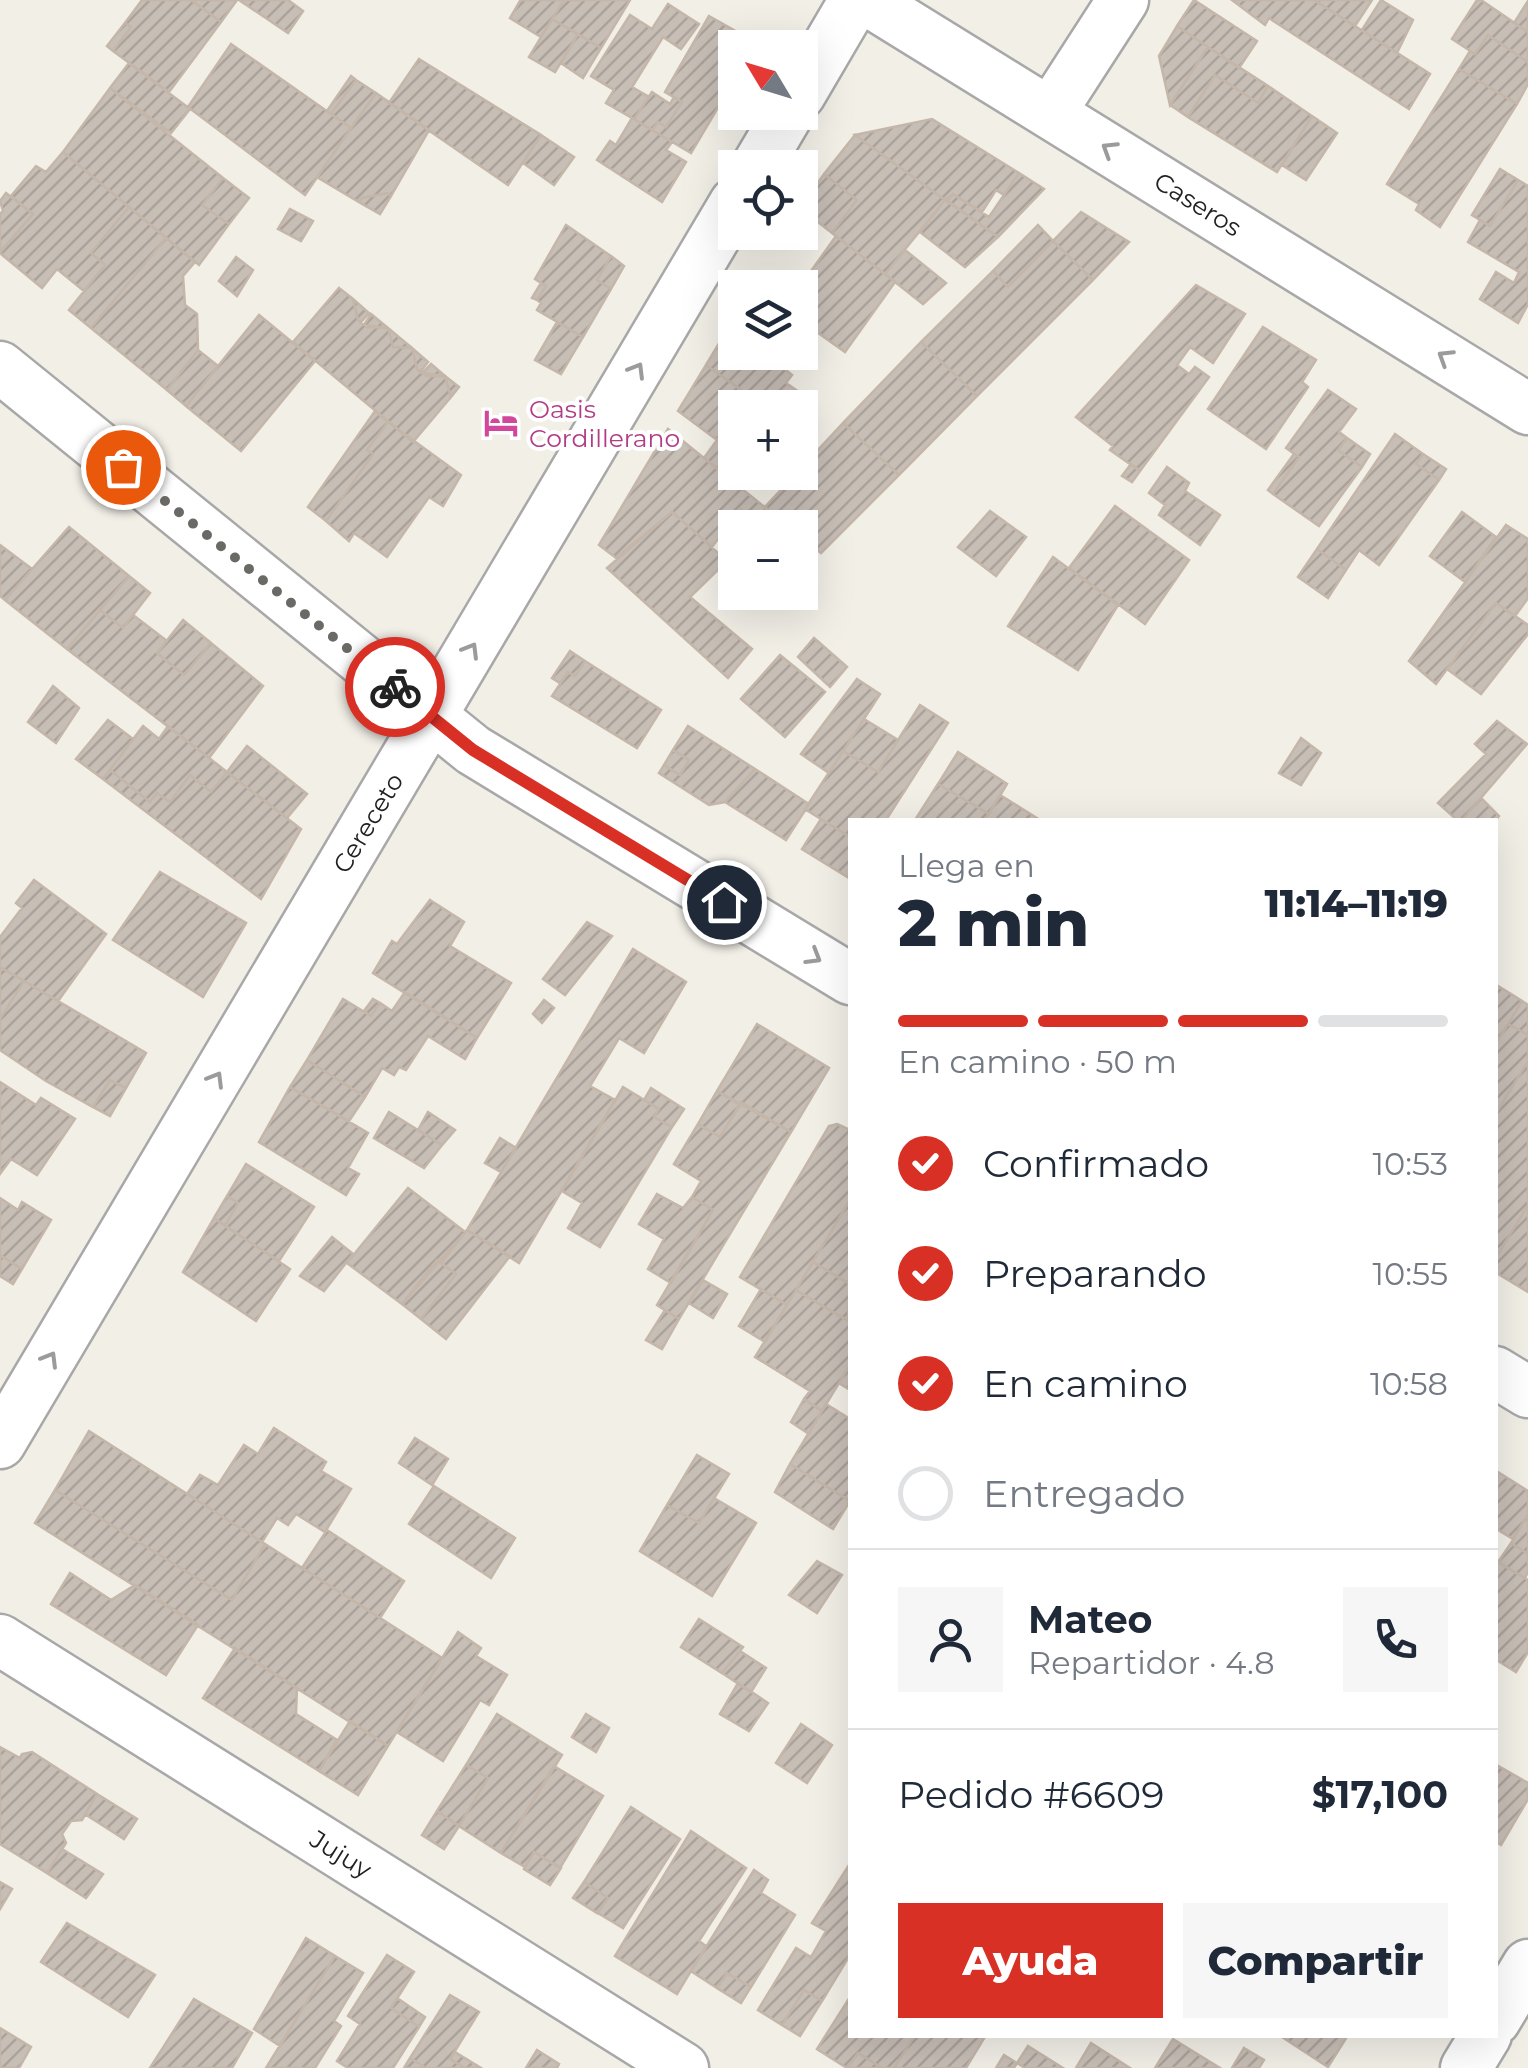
<!DOCTYPE html>
<html lang="es">
<head>
<meta charset="utf-8">
<style>
	body { margin:0; font-family:Montserrat,sans-serif; background:#f6f6f7; color:#1f2937; height:100vh; display:flex; flex-direction:column; font-size:38px; white-space:nowrap }
	* { box-sizing:border-box; margin:0 }
	p { font-size:32px; color:#747a83 }
	.icon { flex:none; width:55px; height:55px; fill:none; stroke:currentColor; stroke-width:2; stroke-linecap:round; stroke-linejoin:round }
	.map { position:relative; flex:1; overflow:hidden }
	.side { position:absolute; left:848px; top:818px; width:650px; height:1220px; display:flex; flex-direction:column; background:#fff; border-radius:0px; box-shadow:0 10px 40px #0002 }
	.side>* { flex:none }
	.needle { width:65px; rotate:308deg }
	.tools { position:absolute; left:718px; top:30px; display:grid; gap:20px }
	.tools a { display:grid; place-items:center; width:100px; height:100px; border-radius:0px; background:#fff; box-shadow:0 10px 40px #0002; font-size:50px }
	.pin { position:absolute; display:grid; place-items:center; width:85px; height:85px; color:#fff; margin:-42px; border:5px solid #fff; border-radius:50%; box-shadow:0 2px 10px #0007 }
	.courier { position:absolute; display:grid; place-items:center; width:100px; height:100px; margin:-50px; border:8px solid #d93025; border-radius:50%; background:#fff; color:#222; box-shadow:0 2px 12px #0007 }
	.headline em { font-style:normal; font-weight:800 }
	.headline div { display:flex; flex-direction:column-reverse }
	.headline { display:flex; align-items:center; justify-content:space-between; height:170px; padding:0 50px }
	h1 { font-size:65px; font-weight:800; line-height:75px }
	.bar { display:grid; grid-template-columns:repeat(4,1fr); gap:15px 10px; align-content:center; height:120px; padding:0 50px }
	.bar i { height:12px; border-radius:8px; background:#e0e1e3 }
	.bar .active { background:#d93025 }
	.bar p { grid-column:span 4 }
	.line { display:flex; align-items:center; gap:25px; padding:0 50px; border-top:2px solid #e0e1e3 }
	.line div { flex:1 }
	.round { display:grid; place-items:center; flex:none; width:105px; height:105px; border-radius:0px; background:#f6f6f7 }
	ol { padding:0 50px; list-style:none }
	li { display:flex; align-items:center; gap:30px; height:110px }
	li p { margin-inline-start:auto }
	li .icon { padding:10px; border-radius:50%; background:#d93025; color:#fff; stroke-width:4 }
	li:last-child { color:#747a83 }
	li i { width:55px; height:55px; border:5px solid #e0e1e3; border-radius:50% }
	.primary-button { display:flex; gap:20px; margin-top:auto; padding:20px 50px }
	.primary-button a { flex:1; height:115px; border-radius:0px; background:#d93025; color:#fff; font-size:40px; font-weight:800; line-height:115px; text-align:center }
	.primary-button a+a { background:#f6f6f7; color:#1f2937 }
	.map>svg:first-child { display:block }
</style>
</head>
<body>
<div class="map">
<svg width="1528" height="2068" viewBox="0 0 1528 2068">
	<defs>
		<pattern id="building-hatch" width="6" height="6" patternUnits="userSpaceOnUse" patternTransform="scale(2.5)"><rect width="6" height="6" fill="#c7beb6"/><path d="M-1 1l2-2M0 6l6-6M5 7l2-2" fill="none" stroke="#aba39c"/></pattern>
	</defs>
	<rect width="100%" height="100%" fill="#f2efe7"/>
	<!-- building -->
	<path fill="url(#building-hatch)" stroke="#c4b6a9" stroke-width="2.5" d="M142 0H191L221 22 169 92 113 51 131 27 125 23Z
		M191 0H237L221 22Z
		M239 0H288L303 11 288 33Z
		M524 0H564L541 37 510 18 520 1Z
		M564 0H630L601 48 552 19Z
		M1194 0 1257 41 1239 68 1177 26Z
		M1232 0H1314L1430 74 1409 109 1269 18 1265 25Z
		M1314 0H1372L1355 26Z
		M1381 0 1413 20 1397 53 1362 30Z
		M1477 0H1481L1528 32V62L1488 35 1475 54 1452 39Z
		M1528 1V32L1514 23Z
		M668 4 699 24 681 49 663 37 632 87 649 97 634 119 606 103 614 90 591 76 630 15 652 29Z
		M709 16 748 38 750 48H735V79L691 153 652 130 658 122 666 127 682 102 665 92Z
		M552 19 578 34 555 72 529 57Z
		M125 23 131 27 113 51 107 46Z
		M1177 26 1208 47 1170 105 1159 56Z
		M578 34 601 48 583 78 561 63Z
		M1488 35 1528 62V84L1517 104 1459 69 1470 51 1475 54Z
		M231 44 351 128 305 195 188 107Z
		M1208 47 1268 86 1258 103 1215 75 1188 117 1170 105Z
		M419 59 541 135 508 185 389 103Z
		M129 63 190 109 171 133 110 88Z
		M1459 69 1517 104 1440 227 1416 210 1419 204 1387 184Z
		M1215 75 1258 103 1268 86 1312 116 1277 172 1188 117Z
		M351 76 356 80 331 114 327 111Z
		M356 80 376 93 351 128 331 114Z
		M110 88 223 178 202 205 229 224 199 265 63 152Z
		M652 92 670 104 674 97 682 102 666 127 658 122 652 130 634 119Z
		M376 93 429 130 391 196 387 193 362 198 359 202 317 177Z
		M1312 116 1337 133 1306 180 1282 165Z
		M632 118 672 142 666 150 686 162 662 202 597 160 610 141 616 145Z
		M932 119 1019 173 1004 195 996 190 982 212 953 194 945 200 855 135Z
		M541 135 574 157 554 185 523 163Z
		M855 135 945 200 885 274 832 233 857 200 824 174Z
		M63 152 129 207 91 253 105 265 84 291 57 269 42 288 0 253 33 214 11 196 36 166 46 172Z
		M1500 169 1518 180 1490 226 1472 215Z
		M1019 173 1044 189 998 237 948 201 953 194 989 217Z
		M824 174 857 200 832 233 800 208Z
		M223 178 249 198 229 224 202 205Z
		M1518 180 1528 186V304L1518 323 1480 299 1496 272 1514 283 1519 272 1468 242 1480 220 1490 226Z
		M6 193 33 214 0 252V214L3 211 0 201Z
		M387 193 391 196 380 214 359 202 362 198Z
		M945 200 998 237 965 267 920 232Z
		M129 207 166 238 91 328 69 310 105 265 91 253Z
		M290 209 313 221 301 241 278 229Z
		M1081 212 1129 242 1093 280 1053 241Z
		M566 225 611 256 597 280 611 289 583 337 537 310 541 303 537 300 546 286 535 279Z
		M1038 225 1053 241 1008 287 993 271Z
		M836 236 895 282 845 352 800 320 799 288Z
		M166 238 195 262 183 276 185 305 197 314 198 350 167 390 91 328Z
		M1053 241 1093 280 977 396 921 342 993 271 1008 287Z
		M905 250 946 283 923 304 885 274Z
		M611 256 624 266 611 289 597 280Z
		M236 257 253 270 237 296 219 281Z
		M541 283 546 286 537 300 532 298Z
		M1196 285 1245 314 1213 363 1190 347 1177 365 1189 374 1195 367 1209 377 1140 471 1110 450 1113 446 1076 417Z
		M339 288 353 299 358 320 367 327 388 328 393 347 412 348 417 369 426 376H445L451 397 413 442 293 342Z
		M353 299 369 313 361 322 358 320Z
		M371 314 388 328 364 325Z
		M259 315 315 361 241 451 186 406Z
		M735 317V352H793L782 367 792 375 786 383 809 399 799 408H767L706 365Z
		M800 320 811 327 800 343Z
		M557 322 583 337 561 374 535 360Z
		M1263 327 1316 360 1302 382 1308 387 1266 449 1208 409Z
		M388 328 412 348 393 347Z
		M921 342 977 396 899 475 843 423Z
		M412 348 428 362 420 372 417 369Z
		M198 350 218 366 186 406 167 390Z
		M431 364 445 376 422 373Z
		M706 365 767 408H735V423L730 420 717 440 678 411Z
		M445 376 459 387 451 397Z
		M1328 390 1356 409 1339 432 1347 438 1338 450 1362 467 1319 526 1273 494 1299 457 1286 448Z
		M375 411 388 422 367 450 373 454 326 521 308 507Z
		M388 422 461 475 443 506 429 497 387 557 354 533 349 541 326 521 373 454 367 450Z
		M843 423 899 475 821 553 800 536V528H790L765 507Z
		M668 429 767 509 758 522 741 509 712 547 672 512 616 558 599 545Z
		M1395 434 1423 454 1416 464 1439 480 1379 565 1359 550 1346 570 1317 549Z
		M1347 438 1370 454 1362 467 1338 450Z
		M717 440 735 453V462L722 472 704 458Z
		M1294 454 1299 457 1273 494 1268 490Z
		M1423 454 1446 469 1439 480 1416 464Z
		M1131 464 1140 471 1132 482 1122 476Z
		M1167 467 1189 483 1185 491 1220 515 1200 545 1159 515 1165 505 1149 493Z
		M1115 506 1189 560 1145 624 1069 568Z
		M990 511 1026 537 996 576 958 547Z
		M672 512 727 561 690 597 752 649 728 678 607 568Z
		M1462 512 1496 537 1465 582 1430 556Z
		M1506 525 1528 539V598L1515 616 1496 603 1436 684 1409 661Z
		M69 527 129 576 67 649 5 600Z
		M0 545 32 569 5 600 0 596Z
		M1317 549 1346 570 1328 598 1298 577Z
		M1053 557 1118 605 1078 670 1008 626Z
		M129 576 150 593 123 628 100 610Z
		M1496 603 1528 625V634L1481 694 1447 669Z
		M100 610 123 628 133 615 167 641 157 653 184 675 211 643 263 686 209 758 67 649Z
		M183 620 211 643 184 675 157 653Z
		M814 638 847 667 830 687 798 657Z
		M570 651 585 661 575 676 568 672 560 683 552 678Z
		M780 655 825 692 785 737 741 699Z
		M585 661 661 710 637 748 552 696 568 672 575 676Z
		M857 679 880 694 829 773 801 754Z
		M53 686 79 708 56 743 28 722Z
		M920 705 948 723 886 820H850V837L805 809 843 751 878 772Z
		M864 719 898 740 878 772 843 751Z
		M108 720 133 739 103 779 76 759Z
		M1497 721 1527 744 1462 820H1457L1438 803 1486 754 1475 744Z
		M143 726 159 739 168 726 227 772 211 792 190 775 170 802 157 793 150 802 110 770Z
		M688 726 755 769 725 802 709 805 659 773 664 765 680 775 689 760 673 750Z
		M1301 738 1321 753 1301 785 1279 773Z
		M247 746 307 794 287 818 227 772Z
		M673 750 689 760 680 775 664 765Z
		M958 752 1007 784 989 814 938 784Z
		M755 769 809 804 786 840 725 802Z
		M110 770 150 802 157 793 170 802 190 775 211 792 227 772 301 829 261 899 103 779Z
		M938 784 989 814 985 820H915Z
		M1000 795 1040 820H985Z
		M1481 798 1499 816 1495 821 1462 820Z
		M821 819 850 837 849 878 802 849Z
		M160 872 246 923 203 997 113 940Z
		M34 880 106 934 58 1001 0 967V937L22 908 16 903Z
		M430 900 464 922 450 946 511 983 477 1038 373 973 392 941 397 944Z
		M587 922 612 936 565 995 543 979Z
		M633 949 686 982 644 1053 619 1038 590 1086 615 1100 519 1263 467 1230Z
		M0 967 24 981 0 1019Z
		M24 981 146 1053 126 1088 110 1080 93 1107 46 1081 0 1050V1019Z
		M1495 984 1522 1001 1495 1045Z
		M405 992 477 1038 465 1059 428 1036 406 1070 399 1067 394 1075 382 1068 365 1097 307 1060 343 999 371 1016 380 1003 392 1011Z
		M373 999 380 1003 371 1016 364 1011Z
		M544 1000 554 1008 542 1023 533 1014Z
		M1522 1001 1528 1005V1035L1508 1024Z
		M757 1024 829 1068 791 1132 717 1091Z
		M1508 1024 1528 1035V1061L1495 1115V1045Z
		M307 1060 365 1097 349 1121 290 1087Z
		M1528 1061V1205L1495 1259V1115Z
		M110 1080 126 1088 110 1116 93 1107Z
		M0 1082 36 1105 41 1098 75 1119 37 1175 11 1159 0 1174Z
		M290 1087 368 1133 348 1168 359 1174 346 1195 259 1142Z
		M623 1087 659 1109 654 1117 672 1127 600 1247 568 1228 582 1203 562 1191Z
		M651 1088 684 1109 672 1127 654 1117 659 1109 644 1100Z
		M717 1091 740 1105 720 1137 698 1124Z
		M741 1102 791 1132 679 1319 657 1305 713 1210 692 1197 701 1181 674 1164 698 1124 720 1137Z
		M389 1112 442 1145 424 1168 374 1138Z
		M428 1112 455 1130 442 1145 418 1130Z
		M837 1124 850 1130V1200L787 1305 740 1277 829 1126Z
		M500 1138 516 1148 501 1172 485 1163Z
		M246 1164 314 1207 279 1261 225 1226 238 1203 227 1196Z
		M408 1188 465 1232 402 1304 347 1263Z
		M657 1194 683 1208 692 1197 713 1210 671 1283 648 1269 664 1239 639 1224Z
		M227 1196 238 1203 225 1226 214 1218Z
		M0 1198 18 1210 22 1202 51 1220 22 1269 0 1255Z
		M850 1200V1284L813 1262Z
		M1528 1205V1292L1495 1272V1259Z
		M214 1218 290 1269 256 1321 183 1272Z
		M467 1230 510 1256 446 1339 421 1319 456 1274 441 1263Z
		M332 1237 353 1254 324 1291 300 1276Z
		M0 1255 22 1269 13 1284 0 1276Z
		M437 1260 456 1274 421 1319 402 1304Z
		M813 1262 850 1284 848 1321 796 1290Z
		M703 1280 727 1294 713 1318 689 1303Z
		M761 1289 787 1305 765 1342 739 1326Z
		M796 1290 850 1322V1365L822 1411 804 1399 810 1391 755 1357Z
		M665 1310 679 1319 662 1349 646 1340Z
		M850 1365V1390L839 1383Z
		M804 1399 822 1411 809 1434 791 1422Z
		M826 1404 850 1419V1501L790 1464Z
		M274 1428 326 1462 321 1471 351 1489 325 1532 296 1514 288 1525 277 1518 262 1542 187 1494 200 1475 218 1485 244 1445 258 1454Z
		M89 1431 265 1544 232 1600 55 1490Z
		M415 1438 448 1459 432 1485 399 1463Z
		M697 1455 729 1474 699 1523 667 1505Z
		M790 1464 850 1501 833 1529 775 1492Z
		M1498 1472 1528 1491V1514L1513 1539 1495 1528Z
		M434 1486 515 1538 491 1578 409 1524Z
		M55 1490 232 1600 265 1544 442 1658 388 1746 35 1523Z
		M714 1498 756 1523 712 1596 640 1551 667 1505 699 1523Z
		M1528 1514V1554L1511 1543Z
		M327 1530 404 1581 380 1618 302 1568Z
		M1511 1543 1528 1554V1572L1525 1578 1498 1562Z
		M817 1561 842 1575 817 1613 789 1595Z
		M1498 1562 1528 1580V1652L1516 1672 1495 1659V1567Z
		M70 1573 111 1600 135 1585 198 1625 166 1675 51 1604Z
		M699 1619 743 1647 722 1673 681 1647Z
		M458 1632 481 1648 476 1656 507 1675 489 1705 480 1700 443 1761 397 1732Z
		M235 1648 297 1688 296 1714 337 1740 319 1771 203 1698Z
		M740 1651 766 1668 751 1692 722 1673Z
		M738 1683 768 1703 749 1731 720 1714Z
		M497 1714 562 1755 501 1853 459 1826 488 1778 466 1765Z
		M586 1714 609 1728 596 1752 572 1737Z
		M350 1721 388 1746 358 1795 319 1771Z
		M801 1724 832 1745 807 1783 776 1763Z
		M0 1747 20 1758 22 1754 32 1752 97 1794 82 1820 71 1821 62 1834 66 1843 47 1873 0 1844Z
		M1495 1764 1528 1783V1799L1501 1845 1495 1841Z
		M466 1765 488 1778 459 1826 437 1811Z
		M554 1766 603 1796 560 1868 534 1852 525 1867 501 1853Z
		M97 1794 137 1819 124 1839 85 1814Z
		M631 1807 680 1839 623 1928 598 1913 608 1898 584 1882Z
		M437 1811 459 1826 444 1849 422 1835Z
		M691 1831 746 1868 699 1941 706 1946 677 1994 615 1956Z
		M62 1849 103 1874 86 1898 47 1873Z
		M534 1852 561 1868 550 1885 524 1869Z
		M849 1865 850 1955 822 2001 804 1990 782 2025 758 2010 796 1948 811 1957 826 1931 812 1923Z
		M754 1870 768 1880 761 1893 795 1915 751 1987 727 1973 717 1988 691 1971Z
		M0 1882 12 1889 0 1909Z
		M584 1882 608 1898 597 1913 573 1898Z
		M67 1923 155 1975 128 2017 41 1962Z
		M306 1938 335 1956 280 2046 254 2029Z
		M387 1955 414 1972 391 2008 419 2027 393 2068H348L337 2061 360 2024 348 2016Z
		M335 1956 363 1973 334 2021 341 2026 315 2068H266Z
		M727 1973 751 1987 741 2003 717 1988Z
		M804 1990 822 2001 800 2036 782 2025Z
		M450 1995 479 2012 450 2059 465 2068H421L423 2066 410 2058Z
		M850 1997V2035H915L894 2068H882L858 2053 847 2068 817 2049Z
		M397 1998 425 2017 419 2027 391 2008Z
		M194 1999 252 2033 232 2068H150Z
		M0 2028 31 2047 19 2068H0Z
		M915 2035H986L966 2068H894Z
		M1279 2035H1348L1328 2067Z
		M1173 2039 1220 2068H1155Z
		M1091 2043 1130 2068H1076Z
		M1028 2046 1063 2068H1025L1017 2063Z
		M1244 2048 1264 2060 1259 2068H1232Z
		M537 2050 559 2064 557 2068H526Z
		M455 2052 481 2068H465L450 2059Z
		M858 2053 882 2068H848Z
		M1004 2055 1017 2063 1014 2068H996Z
		M410 2058 423 2066 421 2068H404Z"/>
	<g fill="none" stroke-linecap="round" stroke-linejoin="round">
		<!-- street casing -->
		<g stroke="#a8a8a8" stroke-width="55">
			<path id="street" d="M867 0 1528 409
				M800 94 855 0
				M1050 113 1123 0
				M756 168 789 112
				M0 367 473 750 850 979
				M1495 1372 1528 1392
				M0 1443 735 203
				M0 1640 683 2068
				M1495 2020 1528 1965
				M1466 2068 1486 2035"/>
		</g>
		<!-- street -->
		<use href="#street" stroke="#fff" stroke-width="50"/>
	</g>
	<!-- one-way arrows -->
	<defs><path id="oneway-chevron" d="M-2-3.5L2.5 0L-2 3.5" fill="none" stroke-width="1.6" stroke-linecap="round" stroke-linejoin="round" transform="scale(2.5)"/></defs>
	<g stroke="#9b9b9b">
		<use href="#oneway-chevron" transform="translate(1109 149) rotate(-148)"/>
		<use href="#oneway-chevron" transform="translate(1445 357) rotate(-148)"/>
		<use href="#oneway-chevron" transform="translate(637 370) rotate(-59)"/>
		<use href="#oneway-chevron" transform="translate(471 650) rotate(-59)"/>
		<use href="#oneway-chevron" transform="translate(814 957) rotate(31)"/>
		<use href="#oneway-chevron" transform="translate(216 1079) rotate(-59)"/>
		<use href="#oneway-chevron" transform="translate(50 1359) rotate(-59)"/>
	</g>
	<g fill="none" stroke-linecap="round" stroke-linejoin="round">
		<!-- done -->
		<path stroke="#6a6966" stroke-width="10" stroke-dasharray="0 18" d="M123 467 395 687"/>
		<!-- route -->
		<path stroke="#d93025" stroke-width="12" d="M395 687 473 750 724 902"/>
	</g>
	<!-- icons -->
	<defs>
		<g id="hotel-bare" transform="scale(2.7)"><path d="M-6-4.5h1.5V1H6V5H4.5V3h-9V5H-6ZM-4 0a1.8 1.8 0 1 1 3.6 0ZM.5 0V-2.5h3Q6-2.5 6 0Z" fill="#d1479c" stroke="#fff" stroke-width="2.5" paint-order="stroke"/></g>
	</defs>
	<g fill-rule="evenodd">
		<use href="#hotel-bare" x="501" y="423"/>
	</g>
	<g text-anchor="middle" dominant-baseline="central" stroke-width="8" stroke-linejoin="round" paint-order="stroke">
		<!-- street labels -->
		<g font-size="25" fill="#212121" stroke="#fff">
			<text transform="translate(1198 204) rotate(32)">Caseros</text>
			<text transform="translate(368 823) rotate(-59)">Cereceto</text>
			<text transform="translate(341 1854) rotate(32)">Jujuy</text>
		</g>
		<!-- hotel labels -->
		<g font-size="25" fill="#b23c85" stroke="#fff" text-anchor="start">
			<text x="529" y="409">Oasis<tspan x="529" dy="29">Cordillerano</tspan></text>
		</g>
	</g>
</svg>
<div class="tools">
<a><svg class="needle" viewBox="-14 -14 28 28"><path d="M0-13l5 13h-10z" fill="#e53935"/><path d="M0 13l5-13h-10z" fill="#747a83"/></svg></a>
<a><svg class="icon" aria-label="locate" viewBox="0 0 24 24"><circle cx="12" cy="12" r="6"/><path d="M12 2v4M12 18v4M2 12h4M18 12h4"/></svg></a>
<a><svg class="icon" aria-label="layers" viewBox="0 0 24 24"><path d="M12 4l9 5-9 5-9-5zM3 14l9 5 9-5"/></svg></a>
<a>+</a>
<a>−</a>
</div>
<div class="pin" style="left:123px;top:467px;background:#ea580c"><svg class="icon" aria-label="bag" viewBox="0 0 24 24"><path d="M5 8h14l-1 12H6zM9 8a3 3 0 0 1 6 0"/></svg></div>
<div class="pin" style="left:724px;top:902px;background:#1f2937"><svg class="icon" aria-label="home" viewBox="0 0 24 24"><path d="M3 11l9-7 9 7M6 9v11h12V9"/></svg></div>
<div class="courier" style="left:395px;top:687px"><svg class="icon" aria-label="bike" viewBox="0 0 24 24"><circle cx="6" cy="16" r="4"/><circle cx="18" cy="16" r="4"/><path d="M6 16l4-8h5l3 8M10 8l3 8H6M13 5h3"/></svg></div>
<section class="side">
<div class="headline"><div><h1>2 min</h1><p>Llega en</p></div><em>11:14–11:19</em></div>
<div class="bar"><i class="active"></i><i class="active"></i><i class="active"></i><i></i><p>En camino · 50 m</p></div>
<ol>
<li><svg class="icon" aria-label="check" viewBox="0 0 24 24"><path d="M5 12l5 5 9-10"/></svg>Confirmado<p>10:53</p></li>
<li><svg class="icon" aria-label="check" viewBox="0 0 24 24"><path d="M5 12l5 5 9-10"/></svg>Preparando<p>10:55</p></li>
<li><svg class="icon" aria-label="check" viewBox="0 0 24 24"><path d="M5 12l5 5 9-10"/></svg>En camino<p>10:58</p></li>
<li><i></i>Entregado</li>
</ol>
<div class="line" style="height:180px"><a class="round"><svg class="icon" aria-label="person" viewBox="0 0 24 24"><circle cx="12" cy="8" r="4"/><path d="M4 21q1-7 8-7t8 7"/></svg></a><div><b>Mateo</b><p>Repartidor · 4.8</p></div><a class="round"><svg class="icon" aria-label="phone" viewBox="0 0 24 24"><path d="M5 4h4l2 5-3 2q2 4 5 5l2-3 5 2v4C11 20 4 13 5 4z"/></svg></a></div>
<div class="line" style="height:130px"><div>Pedido #6609</div><b>$17,100</b></div>
<div class="primary-button"><a>Ayuda</a><a>Compartir</a></div>
</section>
</div>
</body>
</html>
